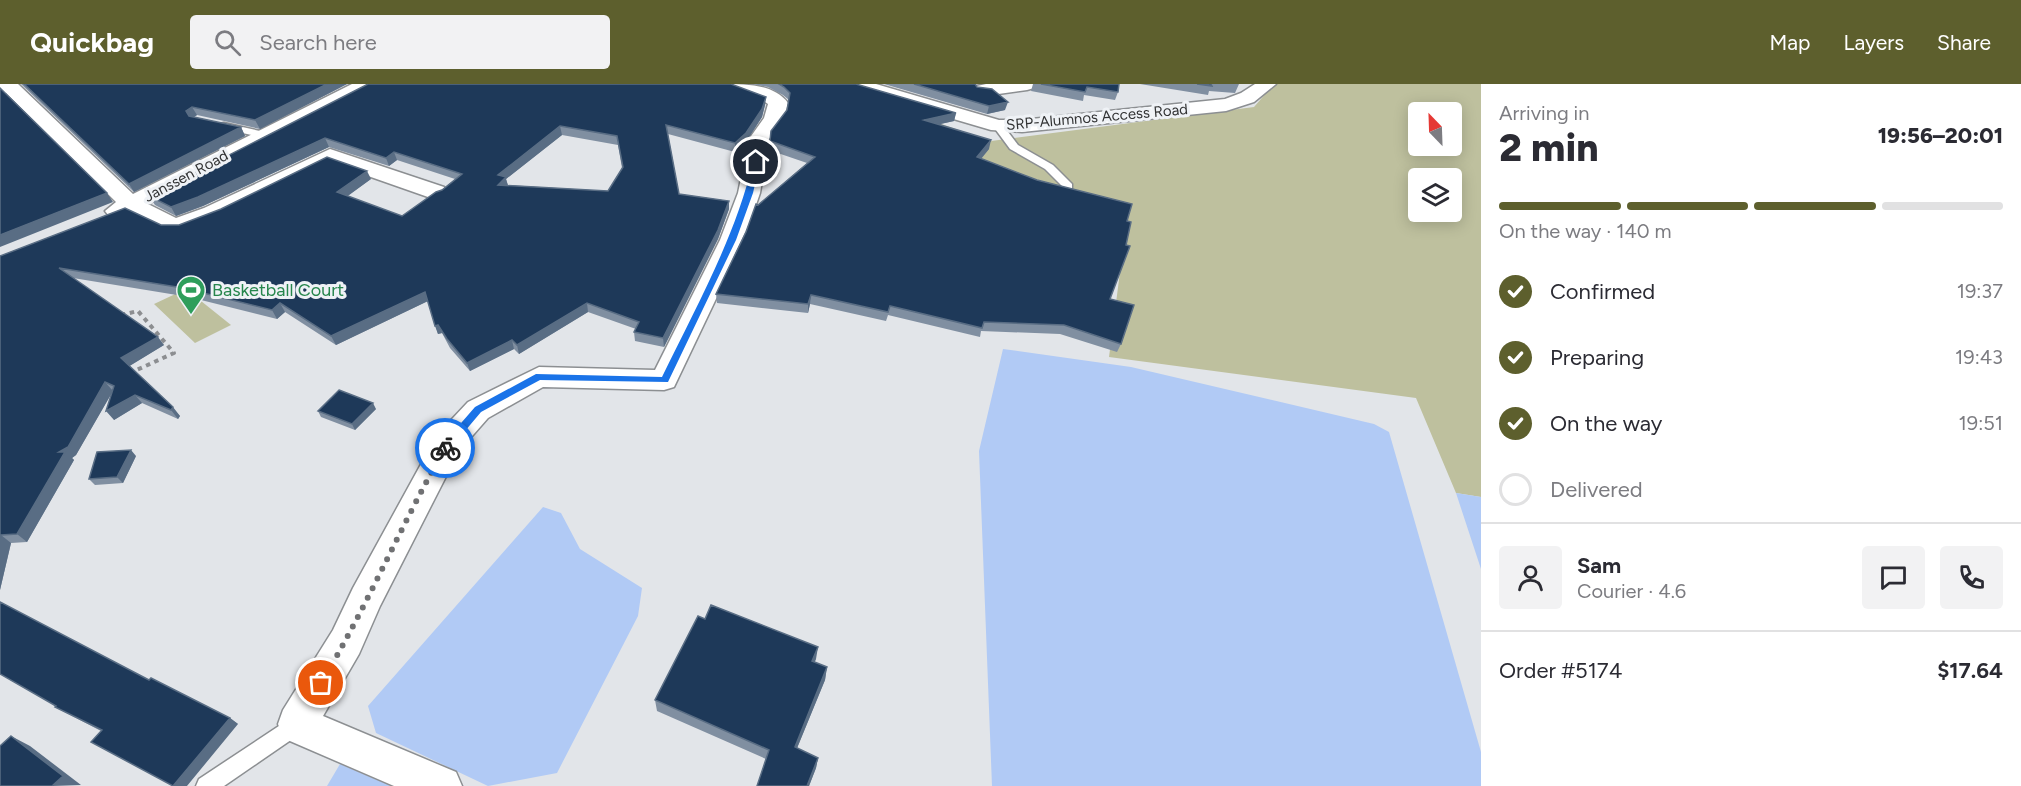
<!DOCTYPE html>
<html lang="en">
<head>
<meta charset="utf-8">
<style>
	body { margin:0; font-family:Figtree,sans-serif; background:#f2f2f3; color:#2b2b33; height:100vh; display:flex; flex-direction:column; font-size:22px; white-space:nowrap }
	* { box-sizing:border-box; margin:0 }
	p { font-size:20px; color:#7c7c81 }
	.icon { flex:none; width:33px; height:33px; fill:none; stroke:currentColor; stroke-width:2; stroke-linecap:round; stroke-linejoin:round }
	.map { position:relative; flex:1; overflow:hidden }
	.panel { display:flex; flex-direction:column; background:#fff; width:540px }
	.panel>* { flex:none }
	.needle { width:39px; rotate:337deg }
	.fabs { position:absolute; left:1408px; top:18px; display:grid; gap:12px }
	.fabs a { display:grid; place-items:center; width:54px; height:54px; border-radius:6px; background:#fff; box-shadow:0 3px 15px #0003; font-size:30px }
	.pin { position:absolute; display:grid; place-items:center; width:51px; height:51px; color:#fff; margin:-26px; border:3px solid #fff; border-radius:50%; box-shadow:0 2px 6px #0007 }
	.courier { position:absolute; display:grid; place-items:center; width:60px; height:60px; margin:-30px; border:4px solid #1a73e8; border-radius:50%; background:#fff; color:#222; box-shadow:0 2px 8px #0007 }
	.summary em { font-style:normal; font-weight:800 }
	.summary div { display:flex; flex-direction:column-reverse }
	.summary { display:flex; align-items:center; justify-content:space-between; height:102px; padding:0 18px }
	h1 { font-size:39px; font-weight:800; line-height:45px }
	.bar { display:grid; grid-template-columns:repeat(4,1fr); gap:9px 6px; align-content:center; height:72px; padding:0 18px }
	.bar i { height:8px; border-radius:4px; background:#e1e1e2 }
	.bar .selected { background:#5d5f2d }
	.bar p { grid-column:span 4 }
	.line { display:flex; align-items:center; gap:15px; padding:0 18px; border-top:2px solid #e1e1e2 }
	.line div { flex:1 }
	.round { display:grid; place-items:center; flex:none; width:63px; height:63px; border-radius:6px; background:#f2f2f3 }
	ol { padding:0 18px; list-style:none }
	li { display:flex; align-items:center; gap:18px; height:66px }
	li p { margin-inline-start:auto }
	li .icon { padding:6px; border-radius:50%; background:#5d5f2d; color:#fff; stroke-width:4 }
	li:last-child { color:#7c7c81 }
	li i { width:33px; height:33px; border:3px solid #e1e1e2; border-radius:50% }
	header { display:flex; align-items:center; gap:36px; box-sizing:border-box; height:84px; padding:0 30px; background:#5d5f2d; color:#fff }
	header strong { font-size:28px }
	nav { display:flex; gap:33px; margin-inline-start:auto; font-size:21px }
	.search { width:420px; height:54px; background:#f2f2f3; display:flex; align-items:center; gap:15px; box-sizing:border-box; padding:0 21px; border-radius:6px; color:#7c7c81; font-size:22px }
	main { display:flex; flex:1; min-height:0 }
	.map>svg:first-child { display:block }
</style>
</head>
<body>
<header>
<strong>Quickbag</strong>
<div class="search"><svg class="icon" aria-label="search" viewBox="0 0 24 24"><circle cx="10" cy="10" r="6"/><path d="M15 15l6 6"/></svg>Search here</div>
<nav><a>Map</a><a>Layers</a><a>Share</a></nav>
</header>
<main>
<div class="map">
<svg width="1481" height="702" viewBox="0 0 1481 702">
	<rect width="100%" height="100%" fill="#e2e5e9"/>
	<!-- green -->
	<path fill="#bec09e" fill-rule="evenodd" d="M1274 0H1481V413L1456 409 1416 314 1109 273 1128 126 889 53 909 29 991 57 1254 23ZM1419 28H1452V62H1419ZM1419 94H1452V128H1419Z
		M186 205 231 241 195 259 154 220Z"/>
	<!-- water -->
	<path fill="#b1caf5" d="M1003 265 1131 283 1374 340 1389 348 1481 668V702H992L979 367Z
		M1456 409 1481 413V485Z
		M543 423 561 429 580 465 642 504 638 532 557 689 488 702 376 649 368 622Z
		M340 680 391 702H327Z"/>
	<g fill="none" stroke-linecap="round" stroke-linejoin="round">
		<!-- service casing -->
		<g stroke="#8c8f92" stroke-width="3">
			<path id="service" d="M224 39 269 49 270 51 265 54 220 44V40Z
				M994 40H1002L1018 61 1053 81 1072 100V104H1064L1045 85 1010 65 993 42Z
				M297 630 304 633 307 640 304 647 224 702H196L199 695Z"/>
		</g>
		<!-- minor casing -->
		<g stroke="#8c8f92" stroke-width="3">
			<path id="minor" d="M0 0H18L133 110 352 0H377L374 4 148 120 176 134 204 124 330 65 444 103 447 108 444 113 436 115 428 113 331 79 220 134 175 150 130 129 117 134 109 132 105 127 116 118 6 9 0 11Z
				M723 0C746 0 774 0 788 19L784 34 769 55 760 109 744 156 674 303 664 306 543 303 488 334 459 367 380 522 359 570 323 632 456 688 462 702H394L283 654 278 640 283 626 333 546 353 504 437 351 468 318 539 283 655 286 720 156 738 109 749 55 764 34 768 20 761 15 726 4Z
				M845 0H876L999 36H1022L1225 15 1241 9 1255 0H1276L1254 18 1226 27 1022 48 991 46 848 4Z
				M986 0H1037L1034 4 1027 6 984 12 977 10 974 6 977 2Z"/>
		</g>
		<!-- path -->
		<path stroke="#8c8e91" stroke-width="4" stroke-dasharray="4.5 4.5" stroke-linecap="butt" d="M121 231 138 227 174 269 130 289"/>
		<!-- service -->
		<use href="#service" fill="#fff" fill-rule="evenodd"/>
		<!-- minor -->
		<use href="#minor" fill="#fff" fill-rule="evenodd"/>
	</g>
	<!-- wall -->
	<path fill="#808fa1" fill-rule="evenodd" d="M21 0H347L260 45 197 31 194 33 241 43 245 52 134 108Z
		M368 0 765 21 762 33 746 58 735 68 668 50 679 110 729 117V125L718 155 664 263 635 257 634 248 636 245 588 228 519 270 514 265 470 287 450 264 442 249 438 250 428 217 336 261 285 228 277 235 189 213 73 194 164 261 129 282 180 332 178 335 142 319 114 336 111 310 76 371 72 374 74 376 27 458 11 459 0 506V172L161 141H179L371 95 347 112 402 132 442 106 455 95 397 76 389 82 329 63 203 122 176 132 155 121 149 112ZM562 51 618 61 622 84 608 107 508 101 506 95Z
		M753 0H856L956 29 954 37 940 40 989 65 981 75 1127 137 1110 215 1121 260 1117 268 1060 250 981 247 980 253 888 231 886 237 810 220 808 229 717 219 716 210 758 121 807 79 769 66 770 57 787 26 789 16 783 11 768 3Z
		M884 0H975L977 3 1005 26 987 30Z
		M1033 0H1119L1118 8 1115 16 1084 11 1083 17 1031 7Z
		M1140 0H1239L1235 9 1209 7 1208 11Z
		M376 325 355 346 321 333 318 327Z
		M136 372 123 399 95 401 89 395Z
		M816 575 814 578 827 583 825 596 797 664 818 674 816 684 809 702H757L766 675 657 627 655 616Z
		M149 596 230 634 238 640 101 647 55 623Z"/>
	<!-- shaded-wall -->
	<path fill="#596d84" d="M327 0H347L260 45 255 36Z
		M766 13 765 21 762 33 746 58 735 68V59Z
		M1008 18 1005 26 987 30 989 22Z
		M192 23 197 31 191 35 186 27Z
		M956 29 954 37 923 44 924 36Z
		M560 42 562 51 506 95 508 102 498 101V91Z
		M241 43 245 52 134 108 129 100Z
		M325 54 329 63 203 122 176 132 171 123Z
		M991 56 989 65 975 82 977 73Z
		M394 68 397 76 389 82 386 74Z
		M367 87 371 95 341 117 337 108Z
		M107 109 113 118 0 163V151Z
		M729 117V125L718 155 664 263 663 254Z
		M425 208 428 217 336 261 331 252Z
		M811 211 810 220 808 229V220Z
		M280 219 285 228 277 235 272 226Z
		M587 219 588 228 519 270 517 261Z
		M438 241 442 249 438 250 435 242Z
		M158 253 164 261 128 283 121 274Z
		M512 256 514 265 470 287 467 279Z
		M105 298 113 307 76 371 72 374 74 376 27 458 17 450 59 368Z
		M135 311 142 319 114 336 106 327Z
		M373 319 376 325 355 346 352 340Z
		M173 323 180 332 178 335 171 326Z
		M131 366 136 372 123 399 117 393Z
		M1 451 11 459 0 506V454Z
		M818 563 816 575 810 590 812 577Z
		M827 583 825 596 793 674 795 663Z
		M230 634 238 640 187 702H173Z
		M11 652 30 662 81 701 52 702Z
		M818 674 816 684 809 702H807Z"/>
	<!-- building -->
	<path fill="#1e3959" stroke="#596d84" stroke-width="1.5" fill-rule="evenodd" d="M24 0H327L255 36 192 23 186 27 189 32 241 43 129 100Z
		M368 0H731L766 13 762 25 746 49 735 59 666 41 679 110 729 117 718 146 663 254 634 248 639 238 587 219 517 261 512 256 467 279 447 255 438 241 435 242 425 208 331 252 280 219 272 226 183 204 59 184 158 253 121 274 173 323 171 326 135 311 106 327 114 302 105 298 68 363 59 368H65L17 450 1 451 0 454V172L125 124 161 141H179L221 125 327 73 367 87 337 108 402 132 436 108 442 106 462 90 394 68 386 74 325 54 198 113 171 123 149 112ZM560 42 617 52 623 83 608 107 498 101 506 93 498 91Z
		M779 0H856L956 29 924 36 991 56 977 73 1037 96 1132 120 1127 137 1131 138 1126 161 1130 162 1110 215 1134 221 1121 260 1064 241 984 238 982 244 890 222 888 228 811 211 808 220 716 210 746 148 756 120 758 121 815 73 770 57 771 47 787 26 790 9 784 3Z
		M914 0H975L977 3 992 5 1008 18 989 22Z
		M1041 0H1119L1118 8 1087 3 1085 8Z
		M1197 0H1211L1212 2Z
		M0 4 107 109 0 151Z
		M339 306 373 319 352 340 318 327Z
		M131 366 117 393 89 395 97 368Z
		M0 518 149 596 151 594 230 634 173 702 91 658 102 646 55 623 56 622 0 590Z
		M711 521 818 563 812 577 827 583 795 663 818 674 807 702H757L769 666 655 616 698 532 705 535Z
		M11 652 63 692 52 702H0V662Z"/>
	<!-- route -->
	<path fill="#1a73e8" d="M756 76 760 78 753 109 736 156 668 298 540 296 481 328 449 366H442V361L475 323 536 290 662 293C696 223 735 154 753 78Z"/>
	<g fill="none" stroke-linecap="round" stroke-linejoin="round">
		<!-- done -->
		<path stroke="#707173" stroke-width="6" stroke-dasharray="0 10.8" d="M321 599C367 523 401 441 445 364"/>
	</g>
	<!-- icons -->
	<defs>
		<g id="stadium-pin" transform="scale(1.5)"><path d="M0 17L-7.5 6A9.5 9.5 0 1 1 7.5 6Z" fill="#2e9e5b" stroke="#eff2f6"/><path d="M0-5a6.5 5 0 1 0 0 10a6.5 5 0 1 0 0-10ZM-3.5-1.8h7v3.6h-7Z" fill="#fff"/></g>
	</defs>
	<g fill-rule="evenodd">
		<use href="#stadium-pin" x="191" y="206"/>
	</g>
	<g text-anchor="middle" dominant-baseline="central" stroke-width="6" stroke-linejoin="round" paint-order="stroke">
		<!-- far-street labels -->
		<g font-size="15" fill="#323334" stroke="#eff2f6">
			<text transform="translate(1097 33) rotate(-5)">SRP-Alumnos Access Road</text>
			<text transform="translate(186 92) rotate(-28)">Janssen Road</text>
		</g>
		<!-- leisure labels -->
		<g font-size="18" fill="#27864d" stroke="#eff2f6" text-anchor="start">
			<text x="212" y="206">Basketball Court</text>
		</g>
	</g>
</svg>
<div class="fabs">
<a><svg class="needle" viewBox="-14 -14 28 28"><path d="M0-13l5 13h-10z" fill="#e53935"/><path d="M0 13l5-13h-10z" fill="#7c7c81"/></svg></a>
<a><svg class="icon" aria-label="layers" viewBox="0 0 24 24"><path d="M12 4l9 5-9 5-9-5zM3 14l9 5 9-5"/></svg></a>
</div>
<div class="pin" style="left:321px;top:599px;background:#ea580c"><svg class="icon" aria-label="bag" viewBox="0 0 24 24"><path d="M5 8h14l-1 12H6zM9 8a3 3 0 0 1 6 0"/></svg></div>
<div class="pin" style="left:756px;top:78px;background:#1f2937"><svg class="icon" aria-label="home" viewBox="0 0 24 24"><path d="M3 11l9-7 9 7M6 9v11h12V9"/></svg></div>
<div class="courier" style="left:445px;top:364px"><svg class="icon" aria-label="bike" viewBox="0 0 24 24"><circle cx="6" cy="16" r="4"/><circle cx="18" cy="16" r="4"/><path d="M6 16l4-8h5l3 8M10 8l3 8H6M13 5h3"/></svg></div>
</div>
<section class="panel">
<div class="summary"><div><h1>2 min</h1><p>Arriving in</p></div><em>19:56–20:01</em></div>
<div class="bar"><i class="selected"></i><i class="selected"></i><i class="selected"></i><i></i><p>On the way · 140 m</p></div>
<ol>
<li><svg class="icon" aria-label="check" viewBox="0 0 24 24"><path d="M5 12l5 5 9-10"/></svg>Confirmed<p>19:37</p></li>
<li><svg class="icon" aria-label="check" viewBox="0 0 24 24"><path d="M5 12l5 5 9-10"/></svg>Preparing<p>19:43</p></li>
<li><svg class="icon" aria-label="check" viewBox="0 0 24 24"><path d="M5 12l5 5 9-10"/></svg>On the way<p>19:51</p></li>
<li><i></i>Delivered</li>
</ol>
<div class="line" style="height:108px"><a class="round"><svg class="icon" aria-label="person" viewBox="0 0 24 24"><circle cx="12" cy="8" r="4"/><path d="M4 21q1-7 8-7t8 7"/></svg></a><div><b>Sam</b><p>Courier · 4.6</p></div><a class="round"><svg class="icon" aria-label="chat" viewBox="0 0 24 24"><path d="M4 5h16v11H9l-5 4z"/></svg></a><a class="round"><svg class="icon" aria-label="phone" viewBox="0 0 24 24"><path d="M5 4h4l2 5-3 2q2 4 5 5l2-3 5 2v4C11 20 4 13 5 4z"/></svg></a></div>
<div class="line" style="height:78px"><div>Order #5174</div><b>$17.64</b></div>
</section>
</main>
</body>
</html>
